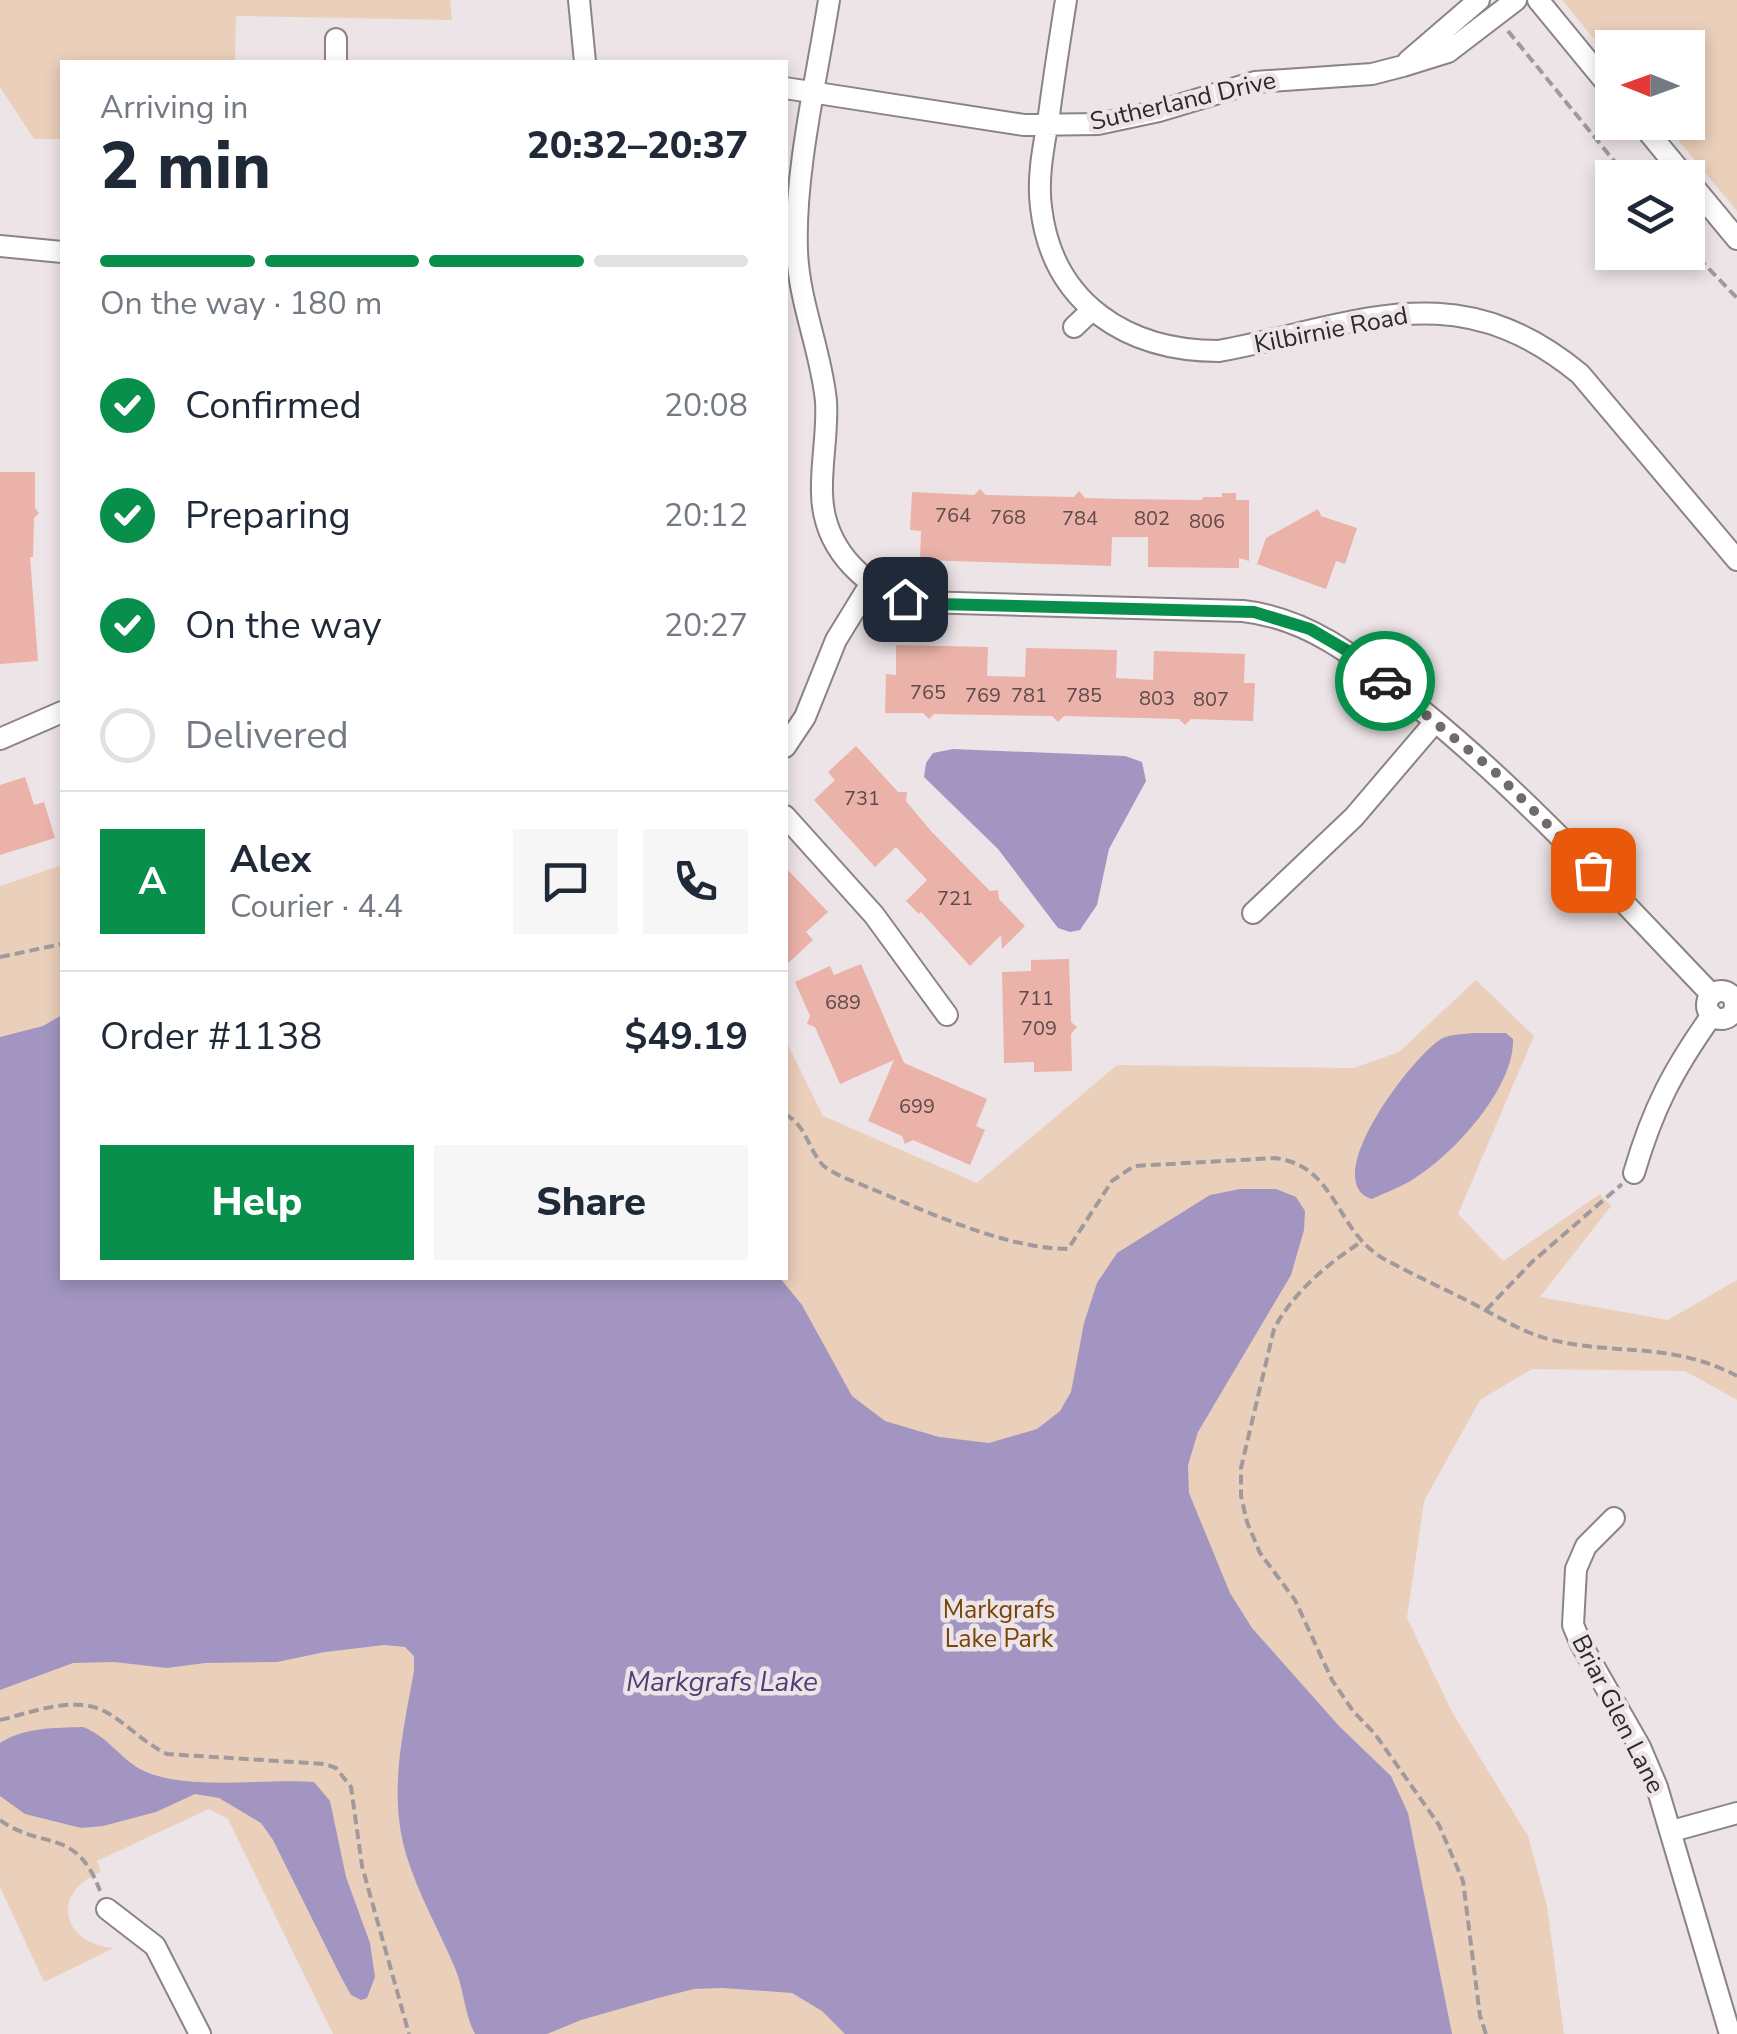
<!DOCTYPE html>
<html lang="en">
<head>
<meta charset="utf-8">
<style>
	body { margin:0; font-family:"Nunito Sans",sans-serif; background:#f6f6f7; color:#1f2937; height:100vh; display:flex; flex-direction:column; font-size:38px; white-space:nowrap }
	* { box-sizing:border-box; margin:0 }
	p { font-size:32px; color:#747a83 }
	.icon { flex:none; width:55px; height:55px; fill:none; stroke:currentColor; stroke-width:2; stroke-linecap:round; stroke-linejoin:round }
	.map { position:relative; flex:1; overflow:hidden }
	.drawer { position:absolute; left:60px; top:60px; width:728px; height:1220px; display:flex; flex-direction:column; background:#fff; border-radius:0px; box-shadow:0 5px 15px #0003 }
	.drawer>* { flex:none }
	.needle { width:65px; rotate:271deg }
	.tools { position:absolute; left:1595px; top:30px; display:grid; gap:20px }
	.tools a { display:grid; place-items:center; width:110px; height:110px; border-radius:0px; background:#fff; box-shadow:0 5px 15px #0003; font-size:50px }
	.pin { position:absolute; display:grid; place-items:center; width:85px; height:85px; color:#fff; margin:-42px; border-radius:20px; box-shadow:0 5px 15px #0006 }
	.courier { position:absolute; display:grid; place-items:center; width:100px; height:100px; margin:-50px; border:8px solid #098f4c; border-radius:50%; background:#fff; color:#222; box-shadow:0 2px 12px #0007 }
	.summary em { font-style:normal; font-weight:800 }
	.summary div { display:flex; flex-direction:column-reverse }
	.summary { display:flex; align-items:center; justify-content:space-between; height:170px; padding:0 40px }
	h1 { font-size:65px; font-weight:800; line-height:75px }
	.bar { display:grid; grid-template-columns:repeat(4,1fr); gap:15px 10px; align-content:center; height:120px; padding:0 40px }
	.bar i { height:12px; border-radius:8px; background:#e0e1e3 }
	.bar .active { background:#098f4c }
	.bar p { grid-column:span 4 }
	.line { display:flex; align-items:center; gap:25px; padding:0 40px; border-top:2px solid #e0e1e3 }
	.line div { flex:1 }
	.round { display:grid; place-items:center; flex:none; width:105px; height:105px; border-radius:0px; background:#f6f6f7 }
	ol { padding:0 40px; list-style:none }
	li { display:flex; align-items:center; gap:30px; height:110px }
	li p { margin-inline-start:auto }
	li .icon { padding:10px; border-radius:50%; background:#098f4c; color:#fff; stroke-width:4 }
	li:last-child { color:#747a83 }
	li i { width:55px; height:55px; border:5px solid #e0e1e3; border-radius:50% }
	.action { display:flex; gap:20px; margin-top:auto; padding:20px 40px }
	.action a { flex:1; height:115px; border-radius:0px; background:#098f4c; color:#fff; font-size:40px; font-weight:800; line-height:115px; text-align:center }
	.action a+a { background:#f6f6f7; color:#1f2937 }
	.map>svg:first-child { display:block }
</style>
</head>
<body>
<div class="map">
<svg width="1737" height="2034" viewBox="0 0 1737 2034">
	<rect width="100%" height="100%" fill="#ede4e7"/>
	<!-- green -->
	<path fill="#eacfba" d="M0 0H450L452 20 236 16 235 62H62V139H34L0 87Z
		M1562 0H1737V211L1664 123 1688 122V48H1612V61Z
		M62 865V1278H785V1039L823 1116 977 1183 1117 1065 1354 1068 1399 1052 1476 980 1534 1036 1458 1214 1503 1261 1600 1194 1611 1206 1540 1297 1668 1320 1737 1280V1400L1685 1371 1532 1369 1480 1400 1424 1501 1407 1618 1452 1712 1528 1836 1547 1906 1564 2034H333L228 1819 209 1809 97 1861 101 1872C50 1892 61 1944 114 1948L44 1982 0 1887V886Z"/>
	<!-- water -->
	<path fill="#a295c2" d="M953 749 1125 756 1142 762 1146 781 1109 849 1097 905 1080 930 1070 932 1058 928 998 849 924 777 926 763 933 753Z
		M62 1015V1278H780L802 1305 852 1396 885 1421 939 1437 989 1443 1037 1429 1060 1411 1071 1392 1084 1323 1097 1283 1117 1253 1210 1195 1240 1189H1276L1296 1197 1305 1211 1304 1230 1291 1275 1198 1432 1188 1465 1189 1493 1230 1593 1252 1628 1339 1726 1391 1776 1408 1813 1452 2034H845L822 2011 792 1993 723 1988 694 1989 658 1998 581 2020 547 2034H475C464 2013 464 1989 455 1968 439 1930 418 1894 406 1854 388 1793 403 1732 414 1671V1656L405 1647 384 1645 325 1652 277 1662 205 1663 167 1668 114 1662 73 1663 0 1690V1037L43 1026Z
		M1474 1033H1506L1513 1039C1515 1087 1454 1154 1415 1178 1402 1187 1386 1192 1372 1199 1316 1182 1414 1053 1443 1038 1451 1034 1465 1034 1474 1033Z
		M83 1727C107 1736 119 1757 140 1769 183 1792 264 1778 314 1782L330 1801 346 1877 370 1943 375 1977 367 1998 361 2000 351 1995 341 1977 273 1840 261 1823 219 1798 195 1794 156 1812 103 1826 81 1828 25 1814 0 1796V1743C24 1727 55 1728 83 1727Z"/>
	<!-- building -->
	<path fill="#eab2a8" d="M0 472H35V508L39 513 34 518 33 557H30L38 661 0 664Z
		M980 489 986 495 1074 497 1079 491 1085 498 1122 499 1201 500 1204 497H1222V493H1236V500H1249V561L1239 558V568L1148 567V537H1112L1111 566 920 560 921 531 910 530 912 492 974 495Z
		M1318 509 1321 516 1357 528 1345 564 1336 561 1326 589 1257 564 1266 538Z
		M896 645 988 647 987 676 1025 677 1026 648 1117 650 1116 678 1153 680 1154 651 1245 654 1244 683H1255L1253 721 1191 719 1185 725 1179 719 1064 716 1058 722 1052 716 934 714 929 719 923 713H885L886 674 896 675Z
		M856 746 898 792H907L906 801 930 830 990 891 998 890 999 899 1025 926 1002 949 1001 935 970 966 921 912 919 914 906 901 927 880 896 847 875 867 814 800 835 780 828 772Z
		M25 777 34 805 44 802 55 838 0 855V785Z
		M785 867 828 912 806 932 813 940 785 966Z
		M1069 959 1071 1022 1077 1027 1071 1034 1072 1071 1034 1072V1062L1004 1063 1002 972 1031 971V960Z
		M861 964 904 1063 987 1099 976 1126 985 1130 970 1165 913 1140 905 1144 902 1136 868 1121 894 1060 840 1084 815 1027 807 1024 810 1016 795 982 830 966 834 975Z"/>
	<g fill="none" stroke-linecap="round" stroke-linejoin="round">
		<!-- minor casing -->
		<g stroke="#8c8386" stroke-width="24">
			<path id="minor" d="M579 0 585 62
				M829 0C817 77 794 174 797 251 799 303 821 350 826 401 828 432 821 462 822 493 823 549 867 594 921 602L1243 611C1315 619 1365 665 1419 708 1526 795 1617 896 1712 995
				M1066 0C1060 38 1054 76 1049 115 1044 145 1037 176 1041 207 1052 304 1128 351 1219 351 1358 325 1455 271 1580 374L1737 560
				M1538 0 1612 90
				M1408 61 1479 0
				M336 62V39
				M785 88 1024 125 1098 124 1159 111 1255 82 1372 74 1403 66 1448 52 1516 0
				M1640 122 1686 178
				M1688 180 1737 239
				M0 246 62 252
				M1074 327 1092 310
				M0 739 62 712
				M785 747 805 717 836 640 871 583
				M785 816 874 915 947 1015
				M1253 913 1354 817 1435 722
				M1707 1005a14 14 0 1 1 28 0a14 14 0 1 1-28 0Z
				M1634 1173C1653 1108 1673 1070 1712 1015
				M1614 1518 1586 1546 1576 1569 1573 1625 1581 1644 1640 1747 1657 1787 1730 2034
				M1672 1831 1737 1813
				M107 1909 155 1946 200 2034"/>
		</g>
		<!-- path -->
		<path stroke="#a19a9c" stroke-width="4" stroke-dasharray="10 5" stroke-linecap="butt" d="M1508 31 1628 178
			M1688 247 1737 298
			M0 957 62 944
			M785 1114C807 1127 806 1144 821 1163 825 1169 836 1173 842 1177 911 1203 995 1248 1068 1249L1112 1181 1134 1166 1275 1158C1339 1166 1335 1235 1388 1261 1419 1278 1452 1292 1483 1309 1506 1321 1526 1334 1552 1340 1620 1356 1670 1341 1737 1376
			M1358 1244C1326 1265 1292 1294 1274 1329L1241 1468V1496L1247 1522 1260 1553 1295 1600 1332 1680 1353 1711 1375 1734 1439 1825 1463 1881 1480 2016 1486 2034
			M1486 1310 1532 1262 1622 1184
			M0 1720C30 1713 71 1696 102 1710 125 1721 143 1743 167 1754L325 1764 336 1768 351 1787 362 1866 409 2034
			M0 1820C43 1851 76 1826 100 1891"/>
		<!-- minor -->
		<use href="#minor" stroke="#fff" stroke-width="20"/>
	</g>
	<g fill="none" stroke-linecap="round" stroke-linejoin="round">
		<!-- done -->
		<path stroke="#706a6c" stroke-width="10" stroke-dasharray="0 18" d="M1385 681 1494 771 1593 870"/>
		<!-- route -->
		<path stroke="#098f4c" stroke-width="12" d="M905 599 938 604 1254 612 1310 629 1346 650 1385 681"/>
	</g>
	<g text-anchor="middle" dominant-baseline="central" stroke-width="9" stroke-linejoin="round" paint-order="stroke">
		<!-- number labels -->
		<g font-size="20" fill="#5c4b4a">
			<text x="953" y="515">764</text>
			<text x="1008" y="517">768</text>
			<text x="1080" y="518">784</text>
			<text x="1152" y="518">802</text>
			<text x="1207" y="521">806</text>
			<text x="928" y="692">765</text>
			<text x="983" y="695">769</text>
			<text x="1029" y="695">781</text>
			<text x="1084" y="695">785</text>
			<text x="1157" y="698">803</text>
			<text x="1211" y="699">807</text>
			<text x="862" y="798">731</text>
			<text x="955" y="898">721</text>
			<text x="1036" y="998">711</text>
			<text x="843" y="1002">689</text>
			<text x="1039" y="1028">709</text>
			<text x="917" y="1106">699</text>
		</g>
		<!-- street labels -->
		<g font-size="25" fill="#2d292a" stroke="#ede4e7">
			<text transform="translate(1183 101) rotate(-13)">Sutherland Drive</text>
			<text transform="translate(1331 330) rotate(-11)">Kilbirnie Road</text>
			<text transform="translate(1618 1714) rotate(63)">Briar Glen Lane</text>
		</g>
		<!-- park labels -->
		<g font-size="25" fill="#78440a" stroke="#ede4e7">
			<text x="999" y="1610">Markgrafs<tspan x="999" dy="29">Lake Park</tspan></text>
		</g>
		<!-- water labels -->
		<g font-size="28" font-style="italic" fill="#513d78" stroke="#ede4e7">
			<text x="722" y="1682">Markgrafs Lake</text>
		</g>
	</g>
</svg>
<div class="tools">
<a><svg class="needle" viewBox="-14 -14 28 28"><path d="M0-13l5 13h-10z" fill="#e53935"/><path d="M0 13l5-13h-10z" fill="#747a83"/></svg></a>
<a><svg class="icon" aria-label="layers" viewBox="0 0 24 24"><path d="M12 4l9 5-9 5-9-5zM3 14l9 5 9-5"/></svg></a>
</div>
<div class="pin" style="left:1593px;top:870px;background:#ea580c"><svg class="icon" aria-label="bag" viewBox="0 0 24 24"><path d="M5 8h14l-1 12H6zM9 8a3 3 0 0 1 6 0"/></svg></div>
<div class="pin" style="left:905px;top:599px;background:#1f2937"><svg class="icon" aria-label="home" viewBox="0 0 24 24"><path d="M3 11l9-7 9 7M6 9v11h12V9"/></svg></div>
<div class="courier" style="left:1385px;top:681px"><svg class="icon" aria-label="car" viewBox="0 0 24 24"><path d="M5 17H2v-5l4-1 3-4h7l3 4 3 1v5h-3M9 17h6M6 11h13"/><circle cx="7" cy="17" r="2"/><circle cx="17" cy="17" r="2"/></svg></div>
<section class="drawer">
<div class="summary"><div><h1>2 min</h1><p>Arriving in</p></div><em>20:32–20:37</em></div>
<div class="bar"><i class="active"></i><i class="active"></i><i class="active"></i><i></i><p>On the way · 180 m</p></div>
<ol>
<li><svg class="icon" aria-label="check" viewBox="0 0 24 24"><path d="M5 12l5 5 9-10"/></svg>Confirmed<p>20:08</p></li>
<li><svg class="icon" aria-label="check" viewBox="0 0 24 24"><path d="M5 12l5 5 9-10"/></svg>Preparing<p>20:12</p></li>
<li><svg class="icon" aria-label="check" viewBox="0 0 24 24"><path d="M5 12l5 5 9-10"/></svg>On the way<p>20:27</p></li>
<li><i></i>Delivered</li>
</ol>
<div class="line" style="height:180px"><b class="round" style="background:#098f4c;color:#fff">A</b><div><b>Alex</b><p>Courier · 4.4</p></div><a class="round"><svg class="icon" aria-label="chat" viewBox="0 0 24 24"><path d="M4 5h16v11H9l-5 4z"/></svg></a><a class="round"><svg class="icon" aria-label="phone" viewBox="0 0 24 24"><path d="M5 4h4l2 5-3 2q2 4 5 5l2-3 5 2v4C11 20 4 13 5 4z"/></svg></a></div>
<div class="line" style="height:130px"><div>Order #1138</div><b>$49.19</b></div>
<div class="action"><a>Help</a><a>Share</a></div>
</section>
</div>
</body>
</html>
